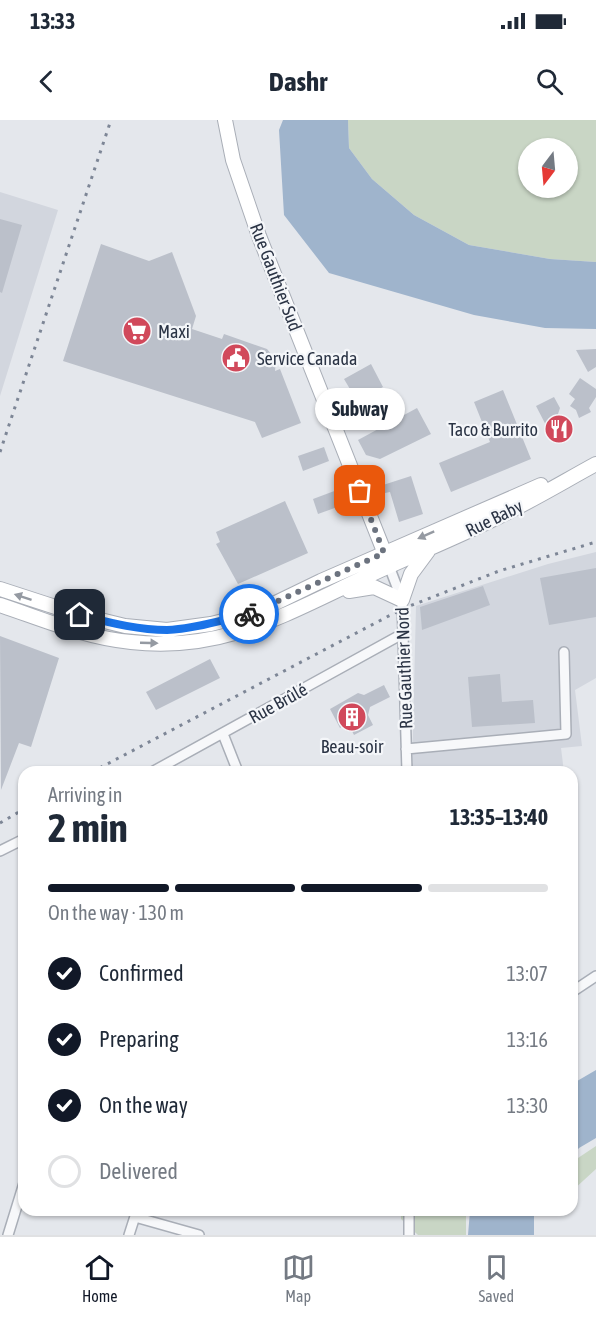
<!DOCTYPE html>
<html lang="en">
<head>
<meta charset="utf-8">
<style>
	body { margin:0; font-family:"Asap Condensed",sans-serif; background:#f2f2f3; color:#1f2937; height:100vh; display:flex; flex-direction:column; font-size:22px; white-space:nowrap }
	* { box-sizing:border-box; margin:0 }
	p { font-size:20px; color:#747a83 }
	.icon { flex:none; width:33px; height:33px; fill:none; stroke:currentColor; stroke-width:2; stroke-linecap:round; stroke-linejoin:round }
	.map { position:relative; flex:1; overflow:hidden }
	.side { position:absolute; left:18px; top:646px; width:560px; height:450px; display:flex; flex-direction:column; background:#fff; border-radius:18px; box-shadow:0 2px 4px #0004 }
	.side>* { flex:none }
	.needle { width:39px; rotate:196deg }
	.controls { position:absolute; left:518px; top:18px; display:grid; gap:12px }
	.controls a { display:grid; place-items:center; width:60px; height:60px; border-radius:50%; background:#fff; box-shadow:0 2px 4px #0004; font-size:30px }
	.pin { position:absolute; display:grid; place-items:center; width:51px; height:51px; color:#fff; margin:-26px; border-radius:12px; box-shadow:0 3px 9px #0006 }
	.courier { position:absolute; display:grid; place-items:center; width:60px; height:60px; margin:-30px; border:4px solid #1a73e8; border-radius:50%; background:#fff; color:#222; box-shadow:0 2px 8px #0007 }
	.bubble { position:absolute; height:42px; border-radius:21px; background:#fff; box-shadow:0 2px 4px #0004; font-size:20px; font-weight:700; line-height:42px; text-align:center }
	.head em { font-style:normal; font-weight:700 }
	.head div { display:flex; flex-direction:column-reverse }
	.head { display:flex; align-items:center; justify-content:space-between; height:102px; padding:0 30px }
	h1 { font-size:39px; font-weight:700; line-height:45px }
	.bar { display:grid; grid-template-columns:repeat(4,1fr); gap:9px 6px; align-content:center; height:72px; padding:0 30px }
	.bar i { height:8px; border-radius:4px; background:#e0e1e3 }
	.bar .selected { background:#111827 }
	.bar p { grid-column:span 4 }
	ol { padding:0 30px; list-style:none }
	li { display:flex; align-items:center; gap:18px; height:66px }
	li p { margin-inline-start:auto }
	li .icon { padding:6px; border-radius:50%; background:#111827; color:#fff; stroke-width:4 }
	li:last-child { color:#747a83 }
	li i { width:33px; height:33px; border:3px solid #e0e1e3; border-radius:50% }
	.status { display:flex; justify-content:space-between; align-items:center; height:42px; padding:0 30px; background:#fff; direction:ltr }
	.status svg { height:16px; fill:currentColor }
	header { display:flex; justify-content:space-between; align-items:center; height:78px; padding:0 30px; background:#fff; font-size:27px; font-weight:700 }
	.menu { display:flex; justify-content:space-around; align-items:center; height:84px; border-top:2px solid #e0e1e3; background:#fff; font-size:16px; color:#747a83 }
	.menu a { display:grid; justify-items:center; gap:3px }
	.menu .selected { color:#111827 }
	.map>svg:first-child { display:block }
</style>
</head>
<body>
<div class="status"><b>13:33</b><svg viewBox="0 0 49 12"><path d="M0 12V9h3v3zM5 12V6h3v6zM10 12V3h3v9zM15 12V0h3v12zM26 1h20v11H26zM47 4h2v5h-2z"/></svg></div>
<header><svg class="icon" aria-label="back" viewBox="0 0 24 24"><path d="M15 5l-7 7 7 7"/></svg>Dashr<svg class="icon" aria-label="search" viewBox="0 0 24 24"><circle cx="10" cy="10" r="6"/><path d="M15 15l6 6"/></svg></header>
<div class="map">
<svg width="596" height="1115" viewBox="0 0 596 1115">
	<rect width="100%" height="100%" fill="#e4e7ec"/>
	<!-- built -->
	<path fill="#d2d6de" d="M0 72 58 90 0 276Z
		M596 432V558L575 570 582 626 561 628 564 652H412L416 486 548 444Z"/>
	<!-- green -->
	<path fill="#c9d6c5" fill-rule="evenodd" d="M348 0H596V142L550 139 469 125 414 95 372 59 349 28ZM528 28H567V68H528Z
		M596 1026V1049L572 1071V1042Z
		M401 1091H466V1115H418L401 1099Z"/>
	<!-- water -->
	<path fill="#9fb4cc" d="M283 0H348L349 28 372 59 414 95 469 125 550 139 596 142V209L545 208 474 195 329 153 284 95 279 10Z
		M596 950V1018L579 1028 572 1036V964Z
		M470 1091H534V1115H468Z"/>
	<!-- building -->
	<path fill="#bbc0ca" d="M0 99 22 105 2 173 0 172Z
		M101 124 149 141 172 132 196 196 192 209 222 219 224 214 267 229 276 240 275 251 280 249 301 303 262 318 255 302 63 241Z
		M596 229V247L588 252 576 230Z
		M371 244 383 267 357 281 344 259Z
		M580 258 596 269V277L589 288 591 292 579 298 576 290 570 286 575 279 569 274Z
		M503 270 531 339 451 372 439 343 490 322 474 282Z
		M554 277 560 288 558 294 561 307 550 313 536 286Z
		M417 288 431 314 380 339 366 335 358 320Z
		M324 327 329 341 303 351 298 336Z
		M411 356 423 394 399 402 390 372 385 373 383 365Z
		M337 370 343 385 318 394 313 379Z
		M285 381 308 433 238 464 216 424 220 422 216 412Z
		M596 448V497L549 505 540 458Z
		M483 466 490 485 422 510 420 487Z
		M0 516 59 538 31 627 19 623 1 670Z
		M210 539 220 558 156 590 146 572Z
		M500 554 502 582 533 580 535 603 472 607 468 557Z
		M384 565 390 577 370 587 368 595 373 605 354 615 348 603 340 608 330 589 358 573 364 575Z"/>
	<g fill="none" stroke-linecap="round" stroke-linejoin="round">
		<!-- street casing -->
		<g stroke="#a9aeb7" stroke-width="12">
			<path id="street" d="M389 446 402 480 407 652
				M223 614 238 652
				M406 629 566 614 564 532
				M152 652 404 513
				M0 731 24 719
				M572 872 596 856
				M135 1097 199 1115
				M8 1115 24 1063
				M129 1115 137 1090
				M409 1115V1090"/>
		</g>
		<!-- secondary casing -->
		<g stroke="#a9aeb7" stroke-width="16">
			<path id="secondary" d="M225 0 233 40 259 116 387 439
				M0 469 80 495 125 506 167 510 211 504 255 493 321 461 541 365
				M349 471 374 467 402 480 411 454 428 431
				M0 485C42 499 86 518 131 522 226 533 290 491 372 454 413 435 455 418 496 398 530 382 563 362 596 344"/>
		</g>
		<!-- street -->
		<use href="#street" stroke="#f7f8fa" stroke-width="9"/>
		<!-- secondary -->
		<use href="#secondary" stroke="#fff" stroke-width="14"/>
		<!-- rail -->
		<path stroke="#7d8696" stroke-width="3" stroke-dasharray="3 6" stroke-linecap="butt" d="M0 332 111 0
			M92 652 402 489 499 451 596 422
			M0 703 24 689"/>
	</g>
	<!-- one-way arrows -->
	<defs><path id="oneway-solid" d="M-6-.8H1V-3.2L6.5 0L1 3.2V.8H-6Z" transform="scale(1.5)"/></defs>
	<g fill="#959aa2">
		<use href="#oneway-solid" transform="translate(426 415) rotate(156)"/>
		<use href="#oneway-solid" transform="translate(23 477) rotate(-162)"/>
		<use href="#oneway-solid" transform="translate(149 523) rotate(2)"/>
	</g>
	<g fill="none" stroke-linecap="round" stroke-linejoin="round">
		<!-- done -->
		<path stroke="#6c737f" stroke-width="6" stroke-dasharray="0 10.8" d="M249 494 384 433 360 371"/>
		<!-- route -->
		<path stroke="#1a73e8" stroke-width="8" d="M80 495C108 502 137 510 167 510 194 509 222 500 249 494"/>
	</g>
	<!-- icons -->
	<defs>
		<g id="supermarket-disc" transform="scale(1.5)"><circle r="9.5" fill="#d1495b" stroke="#f4f6f9"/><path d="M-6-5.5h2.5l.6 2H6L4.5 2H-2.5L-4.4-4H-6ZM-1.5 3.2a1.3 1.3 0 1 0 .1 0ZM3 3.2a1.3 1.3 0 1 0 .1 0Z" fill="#fff"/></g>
		<g id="civic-disc" transform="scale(1.5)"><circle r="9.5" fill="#d1495b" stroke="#f4f6f9"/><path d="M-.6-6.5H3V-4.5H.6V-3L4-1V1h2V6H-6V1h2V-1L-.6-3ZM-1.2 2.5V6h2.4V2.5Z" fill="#fff"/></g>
		<g id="restaurant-disc" transform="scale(1.5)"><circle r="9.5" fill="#d1495b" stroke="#f4f6f9"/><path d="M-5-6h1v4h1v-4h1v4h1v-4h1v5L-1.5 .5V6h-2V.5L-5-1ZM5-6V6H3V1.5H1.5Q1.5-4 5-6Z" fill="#fff"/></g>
		<g id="building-disc" transform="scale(1.5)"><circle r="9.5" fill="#d1495b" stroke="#f4f6f9"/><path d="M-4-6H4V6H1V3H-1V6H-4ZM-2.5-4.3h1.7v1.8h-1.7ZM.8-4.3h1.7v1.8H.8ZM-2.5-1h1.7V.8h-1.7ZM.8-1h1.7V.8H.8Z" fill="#fff"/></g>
	</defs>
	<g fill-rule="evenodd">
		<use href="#supermarket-disc" x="137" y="211"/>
		<use href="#civic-disc" x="236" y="238"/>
		<use href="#restaurant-disc" x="559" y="309"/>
		<use href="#building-disc" x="352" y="597"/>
	</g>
	<g text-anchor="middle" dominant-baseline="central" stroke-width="4.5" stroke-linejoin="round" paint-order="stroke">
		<!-- street labels -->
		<g font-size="18" fill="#2b3445" stroke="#f4f6f9">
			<text transform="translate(276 157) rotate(69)">Rue Gauthier Sud</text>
			<text transform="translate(494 398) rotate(-26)">Rue Baby</text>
			<text transform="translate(404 548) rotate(-92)">Rue Gauthier Nord</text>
			<text transform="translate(278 583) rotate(-29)">Rue Brûlé</text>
		</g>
		<!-- poi labels -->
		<g font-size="18" fill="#2b3445" stroke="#f4f6f9" text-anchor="start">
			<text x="158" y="211">Maxi</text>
			<text x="257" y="238">Service Canada</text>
			<text x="538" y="309" text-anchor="end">Taco &amp; Burrito</text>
			<text x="352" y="626" text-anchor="middle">Beau-soir</text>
		</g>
	</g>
</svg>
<div class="controls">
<a><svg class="needle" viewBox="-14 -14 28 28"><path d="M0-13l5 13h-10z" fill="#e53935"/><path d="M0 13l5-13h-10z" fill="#747a83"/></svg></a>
</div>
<div class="pin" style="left:360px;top:371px;background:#ea580c"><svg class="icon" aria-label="bag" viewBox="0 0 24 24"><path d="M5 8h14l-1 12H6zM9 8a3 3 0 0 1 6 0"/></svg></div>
<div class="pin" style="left:80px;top:495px;background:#1f2937"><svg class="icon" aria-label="home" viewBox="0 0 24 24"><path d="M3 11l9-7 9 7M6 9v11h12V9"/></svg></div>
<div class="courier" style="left:249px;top:494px"><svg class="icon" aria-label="bike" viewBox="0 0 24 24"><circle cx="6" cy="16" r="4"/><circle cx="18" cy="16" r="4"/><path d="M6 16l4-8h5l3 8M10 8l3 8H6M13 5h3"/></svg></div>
<div class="bubble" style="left:315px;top:268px;width:90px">Subway</div>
<section class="side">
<div class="head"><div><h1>2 min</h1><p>Arriving in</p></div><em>13:35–13:40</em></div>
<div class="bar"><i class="selected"></i><i class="selected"></i><i class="selected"></i><i></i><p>On the way · 130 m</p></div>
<ol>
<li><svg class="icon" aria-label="check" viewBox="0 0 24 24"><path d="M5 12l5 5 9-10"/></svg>Confirmed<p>13:07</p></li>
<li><svg class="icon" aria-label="check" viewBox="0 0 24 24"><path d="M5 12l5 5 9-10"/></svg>Preparing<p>13:16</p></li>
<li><svg class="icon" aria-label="check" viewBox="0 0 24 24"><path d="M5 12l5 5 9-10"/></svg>On the way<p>13:30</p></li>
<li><i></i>Delivered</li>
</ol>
</section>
</div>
<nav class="menu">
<a class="selected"><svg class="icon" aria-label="home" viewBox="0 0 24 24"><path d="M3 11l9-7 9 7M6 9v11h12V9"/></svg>Home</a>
<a><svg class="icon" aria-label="map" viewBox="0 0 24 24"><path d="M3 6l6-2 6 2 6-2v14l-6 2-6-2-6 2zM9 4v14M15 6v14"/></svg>Map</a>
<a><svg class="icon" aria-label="saved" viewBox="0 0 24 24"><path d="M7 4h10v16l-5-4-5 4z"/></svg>Saved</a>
</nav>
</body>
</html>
